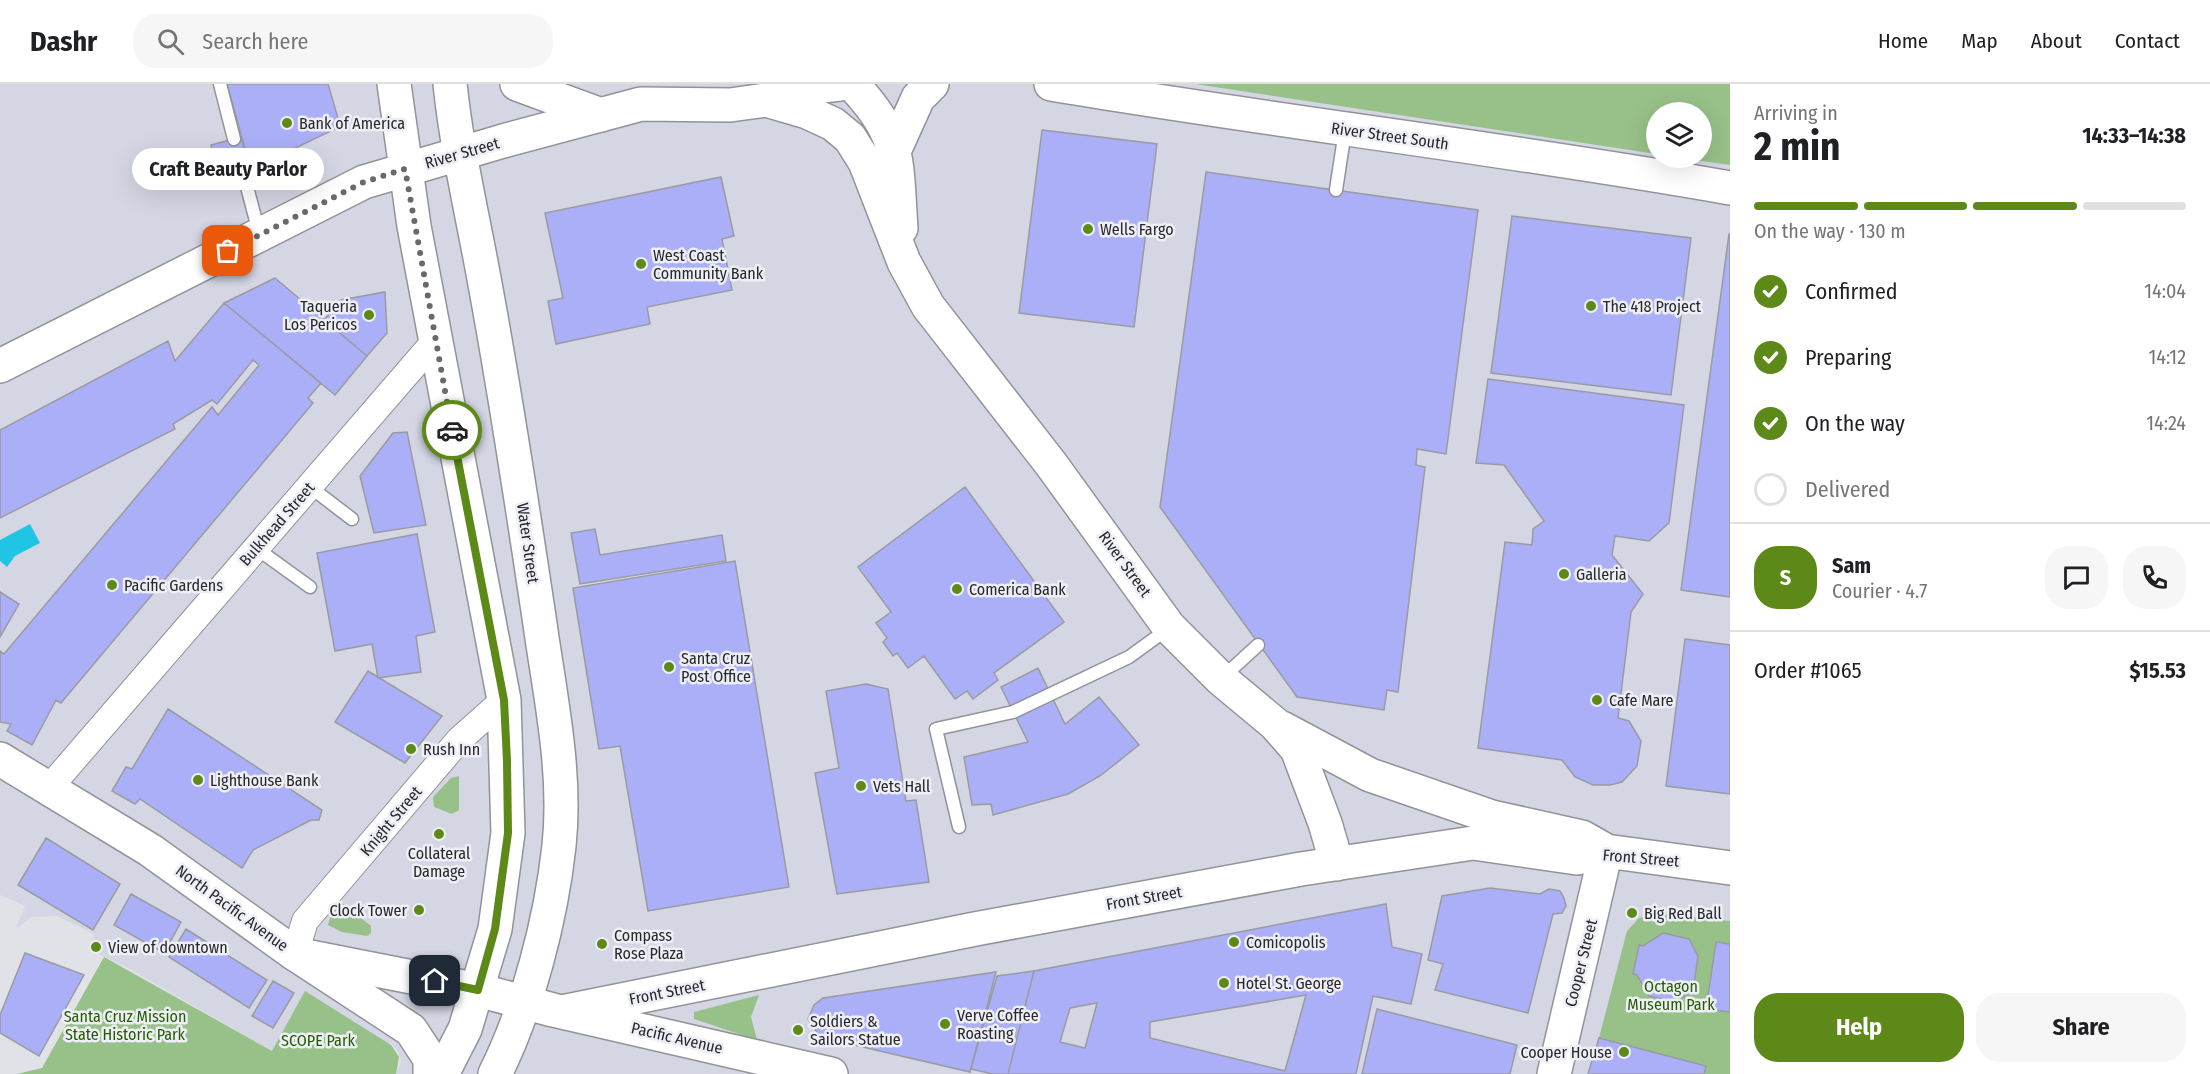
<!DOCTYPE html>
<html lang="en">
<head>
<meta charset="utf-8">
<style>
	body { margin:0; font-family:"Fira Sans Condensed",sans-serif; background:#f6f6f6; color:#202124; height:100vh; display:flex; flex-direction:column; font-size:22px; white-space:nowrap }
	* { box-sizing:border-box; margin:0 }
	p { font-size:20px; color:#757577 }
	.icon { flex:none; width:33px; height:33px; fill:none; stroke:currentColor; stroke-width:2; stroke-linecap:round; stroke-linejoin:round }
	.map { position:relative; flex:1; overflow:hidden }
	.sheet { display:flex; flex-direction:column; background:#fff; width:480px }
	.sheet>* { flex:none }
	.controls { position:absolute; left:1646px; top:18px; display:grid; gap:12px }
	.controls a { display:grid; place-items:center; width:66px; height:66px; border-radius:50%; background:#fff; box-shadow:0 6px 24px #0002; font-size:30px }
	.pin { position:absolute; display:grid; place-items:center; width:51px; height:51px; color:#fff; margin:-26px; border-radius:12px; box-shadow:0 3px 9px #0006 }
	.courier { position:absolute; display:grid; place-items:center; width:60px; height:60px; margin:-30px; border:4px solid #5d8918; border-radius:50%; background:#fff; color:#222; box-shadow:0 2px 8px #0007 }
	.bubble { position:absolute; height:42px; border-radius:21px; background:#fff; box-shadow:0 6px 24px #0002; font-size:20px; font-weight:700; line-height:42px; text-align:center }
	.overview em { font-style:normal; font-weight:700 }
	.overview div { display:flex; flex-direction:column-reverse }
	.overview { display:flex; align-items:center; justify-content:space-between; height:102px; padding:0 24px }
	h1 { font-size:39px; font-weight:700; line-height:45px }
	.bar { display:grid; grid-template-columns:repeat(4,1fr); gap:9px 6px; align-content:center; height:72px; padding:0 24px }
	.bar i { height:8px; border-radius:4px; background:#e0e0e0 }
	.bar .active { background:#5d8918 }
	.bar p { grid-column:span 4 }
	.line { display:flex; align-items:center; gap:15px; padding:0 24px; border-top:2px solid #e0e0e0 }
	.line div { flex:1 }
	.round { display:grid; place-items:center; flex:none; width:63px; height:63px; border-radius:24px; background:#f6f6f6 }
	ol { padding:0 24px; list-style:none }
	li { display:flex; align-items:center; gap:18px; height:66px }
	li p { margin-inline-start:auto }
	li .icon { padding:6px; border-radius:50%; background:#5d8918; color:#fff; stroke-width:4 }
	li:last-child { color:#757577 }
	li i { width:33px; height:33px; border:3px solid #e0e0e0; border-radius:50% }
	.action { display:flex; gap:12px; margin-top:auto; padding:12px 24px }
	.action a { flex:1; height:69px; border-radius:24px; background:#5d8918; color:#fff; font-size:24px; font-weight:700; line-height:69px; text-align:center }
	.action a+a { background:#f6f6f6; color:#202124 }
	header { display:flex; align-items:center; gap:36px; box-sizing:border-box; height:84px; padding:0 30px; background:#fff; border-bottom:2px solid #e0e0e0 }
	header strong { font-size:28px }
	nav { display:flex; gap:33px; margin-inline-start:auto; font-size:21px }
	.search { width:420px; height:54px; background:#f6f6f6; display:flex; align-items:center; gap:15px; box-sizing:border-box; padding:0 21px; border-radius:24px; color:#757577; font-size:22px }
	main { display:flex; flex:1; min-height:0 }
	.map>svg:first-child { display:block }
</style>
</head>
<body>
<header>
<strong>Dashr</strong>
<div class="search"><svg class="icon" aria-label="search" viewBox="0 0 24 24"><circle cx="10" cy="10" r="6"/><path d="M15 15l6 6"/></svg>Search here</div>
<nav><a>Home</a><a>Map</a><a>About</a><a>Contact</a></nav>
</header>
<main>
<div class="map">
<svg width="1730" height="990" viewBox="0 0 1730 990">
	<rect width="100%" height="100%" fill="#e1e2e8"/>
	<!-- built -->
	<path fill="#d4d6e3" d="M0 0H1195L1656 70V74H1680L1730 81V990H396L401 978 398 967 390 959 272 967 130 885 94 868V850L57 832 31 833 15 846 25 822 0 811Z"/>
	<!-- green -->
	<path fill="#98c089" d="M1195 0H1730V81L1680 74H1701V28H1656V70Z
		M459 692V726L452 730 434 723 433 713 451 694Z
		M341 818 371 842V849L367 852 342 848 328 841 331 831Z
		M1658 829 1730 837V990H1704L1706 982 1599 954 1627 847 1639 834Z
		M104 873 272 967 305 907 391 961 399 973 396 990H17L42 984Z
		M759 911 751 933 757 956 694 935V928Z"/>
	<!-- water -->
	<path fill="#20c5e4" d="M30 440 40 459 15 472 7 483 0 477V456Z"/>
	<!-- building -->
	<path fill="#abaff7" stroke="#9a9ba1" stroke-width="1.5" fill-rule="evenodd" d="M227 0H328L338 34 335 45 258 82 249 79Z
		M1042 46 1157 60 1134 243 1019 229Z
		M241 53 247 75 216 84 211 61Z
		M1206 88 1478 126 1446 370 1417 365 1416 381 1425 383 1398 608 1387 606 1384 626 1297 613 1160 423Z
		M721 93 734 152 722 155 732 206 647 223 650 240 556 260 548 217 563 214 545 129Z
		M1512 132 1691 154 1671 311 1491 289Z
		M1729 150H1730V513L1681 506Z
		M275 194 367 272 335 311 224 219Z
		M385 208 387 249 367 272 324 236 341 216Z
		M224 219 321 299 308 314 313 319 61 619 56 616 32 661 7 647 11 640 0 638V567L4 570 212 323 218 331 259 281 253 276 217 320 212 316 173 340 175 345 0 434V346L168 257 175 277Z
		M1488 295 1684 321 1669 439 1649 457 1615 452 1612 471 1643 510 1631 528 1618 634 1629 637 1641 657 1637 682 1622 698 1610 701H1593L1575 693 1562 676 1478 664 1505 458 1532 461 1533 445 1544 437 1504 381 1476 379Z
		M407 348 426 441 374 449 360 392 393 349Z
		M965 403 1064 538 994 589 998 596 973 615 967 607 955 615 924 572 908 584 897 569 893 572 883 558 887 554 876 539 891 528 858 483Z
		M595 445 600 471 722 451 726 477 580 500 571 449Z
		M417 450 435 548 416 552 421 588 378 594 372 560 335 567 317 469Z
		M735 477 789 803 648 827 620 662 599 665 573 504Z
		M0 508 19 520 0 553Z
		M1685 555 1730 561V710L1666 702Z
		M1038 584 1065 640 1099 613 1139 661 1100 692 1068 710 993 731 991 720 972 721 964 673 1028 658 1001 603Z
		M368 587 442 632 405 679 335 638Z
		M866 600 888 605 906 717 916 716 929 798 837 810 815 689 839 684 826 607Z
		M168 625 322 726 319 736H311L253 766 242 784 140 715 135 720 112 707 126 683 132 685Z
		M46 754 120 800 93 846 18 801Z
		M1490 804 1540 810 1549 805 1560 807 1564 814 1566 822 1562 829 1553 830 1528 929 1435 906 1443 880 1428 876 1442 812Z
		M131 810 181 838 164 869 114 841Z
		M1386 820 1392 863 1422 870 1411 920 1373 912 1356 990H1008L1034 887ZM1306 911 1285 987 1150 954V938ZM1097 919 1085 964 1060 958 1070 924Z
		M186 845 267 896 249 924 169 873Z
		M1663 849 1689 855 1698 872 1693 907 1675 918 1649 912 1637 891 1633 890 1639 861 1643 862Z
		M1716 858 1730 860V928L1706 925Z
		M25 869 84 891 39 972 0 949V931Z
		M1034 887 1008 990H992L971 985 997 892Z
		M996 888 970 988 837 957 818 950 808 935 814 921 823 914Z
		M273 897 294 909 273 944 252 932Z
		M1377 925 1517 961 1510 990H1362Z
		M1599 954 1706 982 1704 990H1588Z"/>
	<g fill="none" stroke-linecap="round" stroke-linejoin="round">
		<!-- lane casing -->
		<g stroke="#929399" stroke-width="15">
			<path id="lane" d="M220 0 234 55
				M240 77 259 148
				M1336 106 1345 47
				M309 402 352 435
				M256 464 310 503
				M1222 594 1258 561
				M959 743 936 645 1013 628 1129 573 1169 544"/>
		</g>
		<!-- street casing -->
		<g stroke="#929399" stroke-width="28">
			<path id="street" d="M49 704 435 257
				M295 870 305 837 459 656 504 616"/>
		</g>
		<!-- secondary casing -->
		<g stroke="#929399" stroke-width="36">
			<path id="secondary" d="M852 0C902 52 896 76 901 144
				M1051 0C1277 38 1504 64 1730 104
				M766 16 807 28 833 40 850 54 865 78 904 178 928 222 1051 380 1169 543 1221 595 1275 640 1297 665 1325 739 1337 780
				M895 65 918 14 932 0
				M0 282 364 98 503 57 641 20 730 21 766 16 796 5 840 0
				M1282 644 1370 691 1492 733 1582 753 1605 766
				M0 675 150 766 295 870 478 906 553 926 831 990
				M562 928 975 845 1301 785 1473 759 1577 774 1606 767 1730 784
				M1554 990 1606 767"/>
		</g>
		<!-- primary casing -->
		<g stroke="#929399" stroke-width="36">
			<path id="primary" d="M394 0 414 142 504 616 508 749 495 845 465 945 442 990
				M450 0C457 67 473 133 485 200 506 313 523 426 540 540 550 612 567 688 559 762 551 835 528 924 495 990
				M517 0 601 31
				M295 870 411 946 430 975V990"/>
		</g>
		<!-- lane -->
		<use href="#lane" stroke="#fff" stroke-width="12"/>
		<!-- street -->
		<use href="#street" stroke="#fff" stroke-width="26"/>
		<!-- secondary -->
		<use href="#secondary" stroke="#fff" stroke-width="33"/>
		<!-- primary -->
		<use href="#primary" stroke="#fff" stroke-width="33"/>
	</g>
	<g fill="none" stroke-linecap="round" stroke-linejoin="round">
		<!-- done -->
		<path stroke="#69696c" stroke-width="6" stroke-dasharray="0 10.8" d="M228 167 364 98 405 85 452 346"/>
		<!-- route -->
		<path stroke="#5d8918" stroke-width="8" d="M435 897 478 906 495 845 508 749 507 677 504 616 452 346"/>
	</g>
	<!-- markers -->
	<g fill="#5d8918" stroke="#eeeff6" stroke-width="2">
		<circle cx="287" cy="39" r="6"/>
		<circle cx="1088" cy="145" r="6"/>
		<circle cx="641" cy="180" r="6"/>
		<circle cx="1591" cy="222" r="6"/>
		<circle cx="369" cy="231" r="6"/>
		<circle cx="1564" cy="490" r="6"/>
		<circle cx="112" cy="501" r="6"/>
		<circle cx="957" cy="505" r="6"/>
		<circle cx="669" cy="583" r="6"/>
		<circle cx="1597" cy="616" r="6"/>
		<circle cx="411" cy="665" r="6"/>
		<circle cx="198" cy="696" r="6"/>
		<circle cx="861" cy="702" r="6"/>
		<circle cx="439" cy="750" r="6"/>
		<circle cx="419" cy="826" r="6"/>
		<circle cx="1632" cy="829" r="6"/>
		<circle cx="1234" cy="858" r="6"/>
		<circle cx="602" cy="860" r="6"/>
		<circle cx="96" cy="863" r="6"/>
		<circle cx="1224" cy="899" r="6"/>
		<circle cx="945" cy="940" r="6"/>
		<circle cx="798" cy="946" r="6"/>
		<circle cx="1624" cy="968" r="6"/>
	</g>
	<g text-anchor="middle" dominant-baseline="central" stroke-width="5" stroke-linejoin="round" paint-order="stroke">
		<!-- poi labels -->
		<g font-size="16" fill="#28282a" stroke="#eeeff6" text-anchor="start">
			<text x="299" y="39">Bank of America</text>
			<text x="1100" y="145">Wells Fargo</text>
			<text x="653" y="171">West Coast<tspan x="653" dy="18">Community Bank</tspan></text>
			<text x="357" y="222" text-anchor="end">Taqueria<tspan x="357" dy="18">Los Pericos</tspan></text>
			<text x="1603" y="222">The 418 Project</text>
			<text x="1576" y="490">Galleria</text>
			<text x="124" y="501">Pacific Gardens</text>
			<text x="969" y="505">Comerica Bank</text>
			<text x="681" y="574">Santa Cruz<tspan x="681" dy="18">Post Office</tspan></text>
			<text x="1609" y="616">Cafe Mare</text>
			<text x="423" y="665">Rush Inn</text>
			<text x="210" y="696">Lighthouse Bank</text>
			<text x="873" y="702">Vets Hall</text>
			<text x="439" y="769" text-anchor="middle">Collateral<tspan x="439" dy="18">Damage</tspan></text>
			<text x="407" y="826" text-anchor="end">Clock Tower</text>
			<text x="1644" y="829">Big Red Ball</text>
			<text x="614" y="851">Compass<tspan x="614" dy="18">Rose Plaza</tspan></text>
			<text x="1246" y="858">Comicopolis</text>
			<text x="108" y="863">View of downtown</text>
			<text x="1236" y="899">Hotel St. George</text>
			<text x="957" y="931">Verve Coffee<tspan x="957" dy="18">Roasting</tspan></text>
			<text x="810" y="937">Soldiers &amp;<tspan x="810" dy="18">Sailors Statue</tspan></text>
			<text x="1612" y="968" text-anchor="end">Cooper House</text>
		</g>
		<!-- street labels -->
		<g font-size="16" fill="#28282a" stroke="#eeeff6">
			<text transform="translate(1390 52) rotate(8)">River Street South</text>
			<text transform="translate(462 69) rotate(-16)">River Street</text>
			<text transform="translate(277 440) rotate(-49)">Bulkhead Street</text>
			<text transform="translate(528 459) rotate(82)">Water Street</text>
			<text transform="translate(1125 480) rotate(54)">River Street</text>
			<text transform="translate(391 737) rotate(-50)">Knight Street</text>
			<text transform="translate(1641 774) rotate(5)">Front Street</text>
			<text transform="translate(1144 814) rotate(-10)">Front Street</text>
			<text transform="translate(232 824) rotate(36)">North Pacific Avenue</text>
			<text transform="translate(1581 879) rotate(-76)">Cooper Street</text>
			<text transform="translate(667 908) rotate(-11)">Front Street</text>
			<text transform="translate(677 954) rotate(13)">Pacific Avenue</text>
		</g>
		<!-- park labels -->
		<g font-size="16" fill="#245c01" stroke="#eeeff6">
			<text x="1671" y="902">Octagon<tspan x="1671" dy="18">Museum Park</tspan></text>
			<text x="125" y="932">Santa Cruz Mission<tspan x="125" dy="18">State Historic Park</tspan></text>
			<text x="318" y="956">SCOPE Park</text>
		</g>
	</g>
</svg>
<div class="controls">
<a><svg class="icon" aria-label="layers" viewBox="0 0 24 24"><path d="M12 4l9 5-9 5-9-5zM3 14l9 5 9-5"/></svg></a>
</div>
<div class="pin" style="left:228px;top:167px;background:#ea580c"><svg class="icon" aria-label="bag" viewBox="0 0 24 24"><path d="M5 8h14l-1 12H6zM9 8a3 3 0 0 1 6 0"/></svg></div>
<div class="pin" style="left:435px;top:897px;background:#1f2937"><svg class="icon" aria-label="home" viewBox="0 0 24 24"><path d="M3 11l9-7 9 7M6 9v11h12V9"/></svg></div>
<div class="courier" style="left:452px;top:346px"><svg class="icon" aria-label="car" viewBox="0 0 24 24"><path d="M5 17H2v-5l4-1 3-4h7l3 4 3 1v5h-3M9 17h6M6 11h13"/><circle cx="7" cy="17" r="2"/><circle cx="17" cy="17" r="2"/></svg></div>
<div class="bubble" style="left:132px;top:64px;width:192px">Craft Beauty Parlor</div>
</div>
<section class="sheet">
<div class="overview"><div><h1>2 min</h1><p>Arriving in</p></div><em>14:33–14:38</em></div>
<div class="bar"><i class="active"></i><i class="active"></i><i class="active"></i><i></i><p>On the way · 130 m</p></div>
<ol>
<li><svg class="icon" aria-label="check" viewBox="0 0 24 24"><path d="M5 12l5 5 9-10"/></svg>Confirmed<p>14:04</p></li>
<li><svg class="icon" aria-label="check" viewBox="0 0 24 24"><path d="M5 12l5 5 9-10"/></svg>Preparing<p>14:12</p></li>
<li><svg class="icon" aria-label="check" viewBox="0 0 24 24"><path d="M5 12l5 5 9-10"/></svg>On the way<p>14:24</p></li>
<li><i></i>Delivered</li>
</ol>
<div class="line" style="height:108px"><b class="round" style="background:#5d8918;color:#fff">S</b><div><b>Sam</b><p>Courier · 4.7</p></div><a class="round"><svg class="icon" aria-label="chat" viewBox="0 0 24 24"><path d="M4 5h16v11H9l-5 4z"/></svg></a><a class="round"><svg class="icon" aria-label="phone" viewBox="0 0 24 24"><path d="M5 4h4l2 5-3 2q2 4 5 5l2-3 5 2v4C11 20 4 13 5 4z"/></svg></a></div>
<div class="line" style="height:78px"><div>Order #1065</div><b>$15.53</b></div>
<div class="action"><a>Help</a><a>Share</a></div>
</section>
</main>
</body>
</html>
